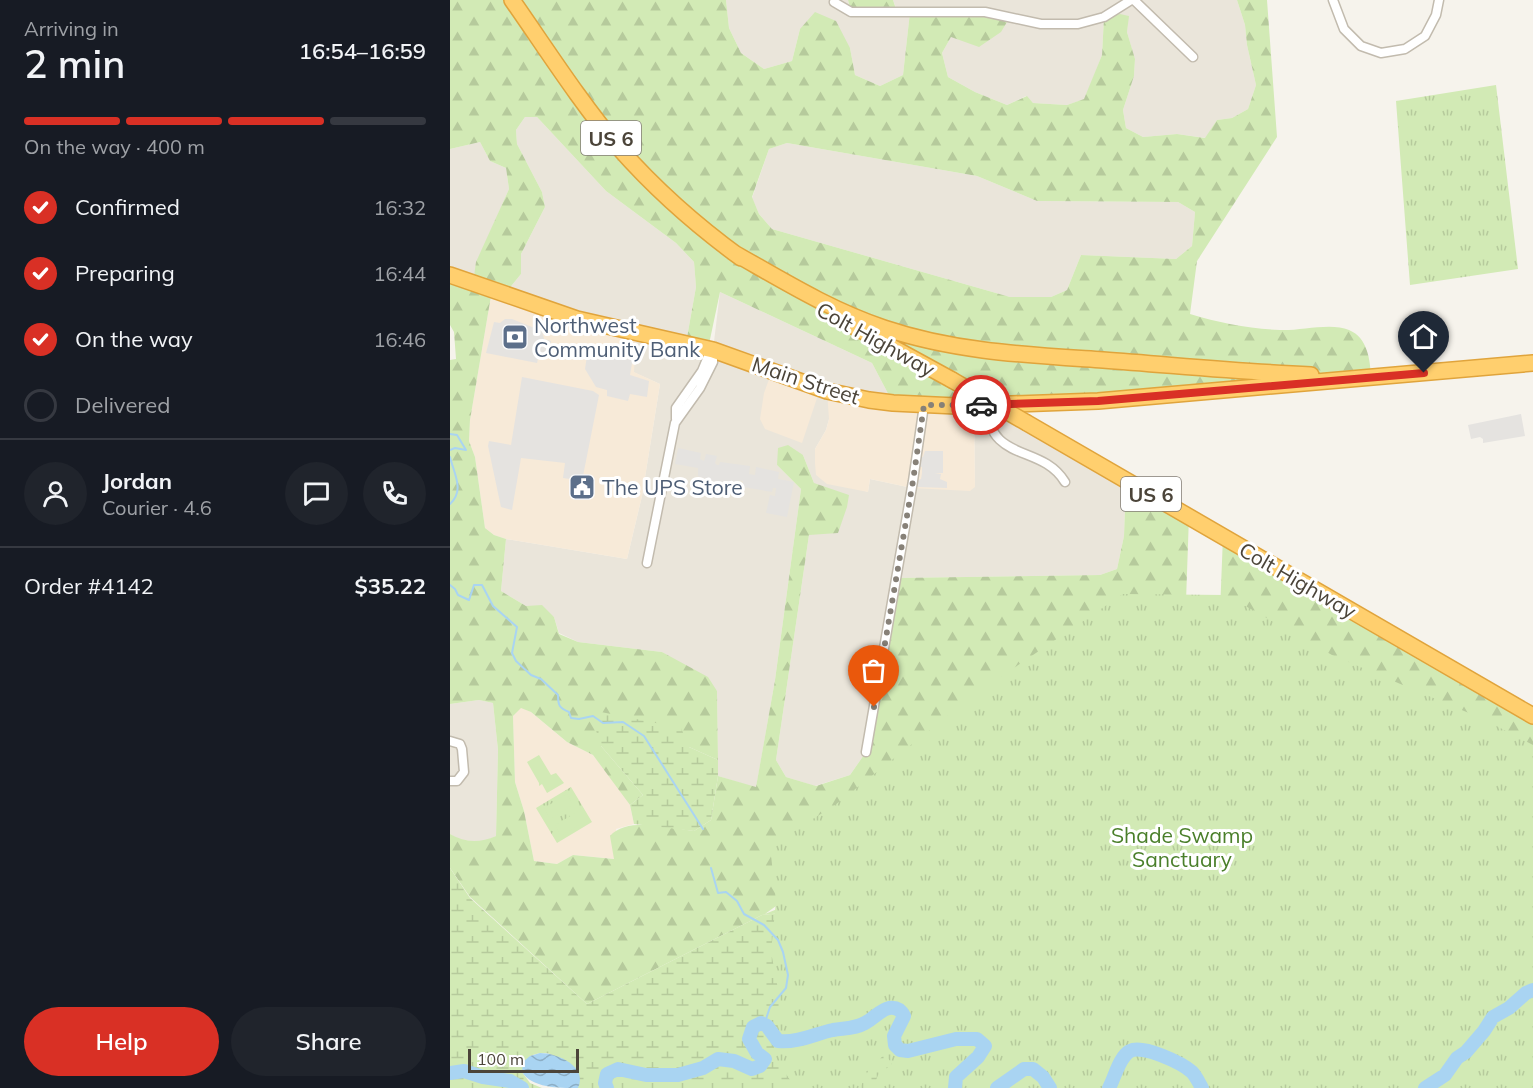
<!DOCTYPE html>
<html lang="en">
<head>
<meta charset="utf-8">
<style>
	body { margin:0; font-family:Mulish,sans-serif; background:#20242c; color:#f1f3f6; height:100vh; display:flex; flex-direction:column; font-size:22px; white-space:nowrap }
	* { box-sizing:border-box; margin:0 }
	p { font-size:20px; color:#9ea1a6 }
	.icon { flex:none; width:33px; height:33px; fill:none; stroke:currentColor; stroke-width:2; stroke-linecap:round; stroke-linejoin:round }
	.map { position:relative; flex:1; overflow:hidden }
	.details { display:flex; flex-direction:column; background:#171b24; width:450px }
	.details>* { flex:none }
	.scale { position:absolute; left:18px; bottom:15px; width:111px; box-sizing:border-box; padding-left:6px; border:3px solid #4b4439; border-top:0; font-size:16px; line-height:21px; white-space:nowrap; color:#4b4439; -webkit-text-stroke:4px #fff; paint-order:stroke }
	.pin { position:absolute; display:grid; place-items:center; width:51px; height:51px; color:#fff; margin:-62px -26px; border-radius:50% 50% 50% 0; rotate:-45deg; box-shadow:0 0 6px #0007 }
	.pin .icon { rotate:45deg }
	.courier { position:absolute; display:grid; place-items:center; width:60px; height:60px; margin:-30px; border:4px solid #d93025; border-radius:50%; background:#fff; color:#222; box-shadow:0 2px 8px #0007 }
	.headline em { font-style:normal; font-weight:600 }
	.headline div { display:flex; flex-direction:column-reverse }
	.headline { display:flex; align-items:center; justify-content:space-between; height:102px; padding:0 24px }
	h1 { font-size:39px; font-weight:600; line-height:45px }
	.bar { display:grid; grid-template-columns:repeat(4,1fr); gap:9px 6px; align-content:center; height:72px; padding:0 24px }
	.bar i { height:8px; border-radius:4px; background:#363941 }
	.bar .active { background:#d93025 }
	.bar p { grid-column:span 4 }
	.line { display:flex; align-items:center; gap:15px; padding:0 24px; border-top:2px solid #363941 }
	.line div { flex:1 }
	.round { display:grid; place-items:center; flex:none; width:63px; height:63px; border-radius:32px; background:#20242c }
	ol { padding:0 24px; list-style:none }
	li { display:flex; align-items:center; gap:18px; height:66px }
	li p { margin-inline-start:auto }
	li .icon { padding:6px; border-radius:50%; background:#d93025; color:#fff; stroke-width:4 }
	li:last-child { color:#9ea1a6 }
	li i { width:33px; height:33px; border:3px solid #363941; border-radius:50% }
	.action { display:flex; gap:12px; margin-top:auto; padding:12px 24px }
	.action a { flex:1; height:69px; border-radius:36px; background:#d93025; color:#fff; font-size:24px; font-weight:600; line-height:69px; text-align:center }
	.action a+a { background:#20242c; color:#f1f3f6 }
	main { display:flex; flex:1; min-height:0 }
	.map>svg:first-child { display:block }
</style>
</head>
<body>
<main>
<section class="details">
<div class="headline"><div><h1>2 min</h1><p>Arriving in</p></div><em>16:54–16:59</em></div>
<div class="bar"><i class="active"></i><i class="active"></i><i class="active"></i><i></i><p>On the way · 400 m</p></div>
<ol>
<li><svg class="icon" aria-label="check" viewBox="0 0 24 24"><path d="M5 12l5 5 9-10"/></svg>Confirmed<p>16:32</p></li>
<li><svg class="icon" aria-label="check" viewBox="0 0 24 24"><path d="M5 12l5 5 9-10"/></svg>Preparing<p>16:44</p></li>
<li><svg class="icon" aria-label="check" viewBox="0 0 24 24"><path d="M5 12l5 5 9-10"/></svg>On the way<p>16:46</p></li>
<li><i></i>Delivered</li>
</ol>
<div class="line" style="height:108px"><a class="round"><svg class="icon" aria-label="person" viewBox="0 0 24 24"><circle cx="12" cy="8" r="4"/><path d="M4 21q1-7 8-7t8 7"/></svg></a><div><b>Jordan</b><p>Courier · 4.6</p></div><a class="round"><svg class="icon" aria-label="chat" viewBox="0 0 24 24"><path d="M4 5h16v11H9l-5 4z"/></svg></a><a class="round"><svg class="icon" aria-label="phone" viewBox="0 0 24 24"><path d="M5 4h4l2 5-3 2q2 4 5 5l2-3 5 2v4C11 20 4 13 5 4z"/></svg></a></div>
<div class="line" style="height:78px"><div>Order #4142</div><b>$35.22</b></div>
<div class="action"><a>Help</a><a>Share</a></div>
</section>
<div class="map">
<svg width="1083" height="1088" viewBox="0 0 1083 1088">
	<defs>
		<pattern id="forest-firs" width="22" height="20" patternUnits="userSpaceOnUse" patternTransform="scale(1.5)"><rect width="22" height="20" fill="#d2eab5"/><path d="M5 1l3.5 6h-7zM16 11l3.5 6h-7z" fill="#b6ca9c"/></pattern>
		<pattern id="wetland-marsh" width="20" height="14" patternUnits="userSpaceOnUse" patternTransform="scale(1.5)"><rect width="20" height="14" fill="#d2eab5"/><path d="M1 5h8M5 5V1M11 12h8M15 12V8" fill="none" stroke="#b6ca9c"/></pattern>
		<pattern id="park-tufts" width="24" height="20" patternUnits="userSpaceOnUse" patternTransform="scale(1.5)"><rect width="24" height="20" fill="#d2eab5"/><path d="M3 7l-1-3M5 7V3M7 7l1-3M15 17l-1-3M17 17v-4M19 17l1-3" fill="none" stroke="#b6ca9c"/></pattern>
		<pattern id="water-waves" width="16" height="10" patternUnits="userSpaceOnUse" patternTransform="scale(1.5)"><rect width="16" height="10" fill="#a9d4f2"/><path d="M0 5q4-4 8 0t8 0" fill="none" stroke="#8caec5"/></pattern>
	</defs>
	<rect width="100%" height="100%" fill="#f6f3ec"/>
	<!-- residential -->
	<path fill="#eae5da" d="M276 0H398L401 12 447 11 443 0H787L795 25 797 45 806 85 798 109 782 118 767 120 756 138 727 134 693 137 676 128 673 110 684 76 685 60 677 32 678 16 654 17 652 55 635 99 617 105 583 103 576 96 557 105 525 92 498 77 492 53 501 37 460 12 453 75 430 86 405 75 400 48 350 29 342 61 314 69 291 53 279 28Z
		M75 117H87L156 191 226 243 244 262 246 287 236 343 54 295 71 274V254L95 207 92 192 67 144 66 130Z
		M30 142 40 161 56 168 59 189 27 262 23 283 0 275V149Z
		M337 143 527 176 587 201 728 202 745 212 742 246 726 259 631 255 617 290 601 297H560L322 229 309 214 302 198 319 149Z
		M270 292 422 363 443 403 379 419 376 430 365 449 367 475 418 492 420 479 462 488 525 487 524 405H574L577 423 676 480 674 536 667 569 650 575 446 578 416 752 400 775 365 786 336 777 326 760 359 535 364 483 353 455 327 465 351 489 325 680 306 788 268 776 267 691 212 652 128 642 109 633 104 617 76 606 51 591 56 539 177 559 192 496 210 384 183 372 186 337 263 350Z
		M29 700 43 703 48 750 46 836 34 842 10 840 0 834V704Z"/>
	<!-- commercial -->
	<path fill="#f7ead8" d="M41 296 186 337 184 372 210 384 192 496 177 559 56 539 44 535 35 528 25 457 19 441 20 420Z
		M322 371 370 389 352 443 315 429 310 419 314 393Z
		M377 391 524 405 525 487 520 491 462 488 420 479 418 492 377 484 366 475 365 463V449L376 430 379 419Z
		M71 707 81 712 117 742 143 755 173 794 180 805 184 824 166 829 165 859 123 855 107 864 84 861 74 811 65 782 63 716Z"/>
	<!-- forest -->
	<path fill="url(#forest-firs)" fill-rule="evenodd" d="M0 0H276L279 28 291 53 314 69 342 61 350 29 365 12 386 21 400 48 405 75 430 86 453 75 460 12 560 17 551 32 529 47 501 37 492 53 498 77 525 92 557 105 577 96 583 103 617 105 634 99 652 55 654 17 670 14 679 16 677 32 685 59 684 76 673 110 676 128 693 137 727 134 755 138 767 120 782 118 798 109 806 85 797 45 795 25 787 0H817L827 137 747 261 740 314C770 323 800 329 830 330 850 331 881 322 899 330 918 338 920 360 921 377L811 388 443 403 422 363 270 292 258 349 236 343 246 287 244 262 226 243 156 191 87 117H75L66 130 67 144 92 192 95 207 71 254V274L54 295 41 296 20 420 19 441 25 457 35 528 44 535 56 539 51 591 76 606 92 605 104 617 109 634 128 642 212 652 258 677 267 691 268 760 239 747 151 746 193 795 180 805 143 755 117 742 81 712 71 708 63 716 65 782 74 811 84 861 107 864 123 855 164 859 160 836C177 816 220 828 244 831L261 820 268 776 306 787 325 680 351 489 327 465 328 448 338 445 353 455 364 483 399 495 397 507 388 533 359 535 326 760 336 777 366 786 400 775 416 752 446 578 650 575 667 569 674 536 676 480 739 516 735 630 514 770 315 914 381 887 769 637 773 536 1083 716V837L636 881 312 915 137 1004 20 897 0 868V834C15 843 30 843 46 836L48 750 43 703 29 700 0 704V360L6 359 4 332 0 325V275L23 283 26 262 59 189 56 168 40 161 30 142 0 149ZM337 143 527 176 587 201 728 202 745 212 742 246 726 259 631 255 617 290 601 297H560L322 229 309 214 302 197 319 149Z
		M398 0H443L447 12H401Z"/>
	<!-- wetland -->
	<path fill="url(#wetland-marsh)" d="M151 712 231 728 239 747 268 760V776L261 820 244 831 184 824 180 805 193 795 151 746 143 721Z
		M0 868 20 898 137 1004 312 915 451 900 1083 1088H127L129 1085C115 1067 107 1045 80 1056L72 1072 80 1083 92 1088H0Z"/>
	<!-- park -->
	<path fill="url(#park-tufts)" d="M1046 85 1068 269 960 285 946 101Z
		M673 594 776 595 882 655 1033 719 1083 745V1088H423L428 1075 442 1064 435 1054 419 1069 410 1088H343L340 1080 323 1054 331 1005 321 952 326 901 320 846 385 805 524 695Z
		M121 787 142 822 107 843 86 808Z"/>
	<!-- garden -->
	<path fill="#d2eab5" d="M89 755 101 775 106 773 114 783 97 793 92 784 89 786V783L77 762Z
		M117 794 123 805 100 819 94 808Z
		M127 812 133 822 111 836 105 825Z"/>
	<!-- parking -->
	<path fill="#e5e3e0" d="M55 319H62L92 331 94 339 101 341 97 356 89 354 87 363 36 353 44 322 50 323Z
		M149 344 178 348V355L183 357 180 375 199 381 197 397 180 394 178 401 157 396V390L146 387 135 369 138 349H146Z
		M72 377 143 391 149 395 133 476 126 480 113 478 115 463 71 458 62 510 51 507 38 446 39 441 61 445Z
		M1071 414 1075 436 1033 443V439L1030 437 1021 439 1018 425Z
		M228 448 251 453 250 459 254 461 256 454 267 456 265 463 267 465H269L270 462 300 466 299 474 305 475 306 467 329 472 328 479 344 482 337 517 316 513 320 495 325 496 326 488H323L322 492 293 487V481L289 480 287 487 267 483 248 476V468L225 464Z
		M475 451H493V473H485L491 474 490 479 497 482V488L466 487 468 480 471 479 472 473V467L468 466 469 456 473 457Z"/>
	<!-- water -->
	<path fill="url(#water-waves)" d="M90 1053C107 1053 138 1066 128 1088 108 1088 82 1088 72 1072L73 1062 80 1056Z"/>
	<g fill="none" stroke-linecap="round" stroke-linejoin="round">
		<!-- stream -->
		<path stroke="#a9d4f2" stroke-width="2" d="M0 434 7 435 16 450 5 448 0 450
			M0 457C4 474 15 490 0 504
			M0 585 5 589 8 595 19 600 24 585H32L43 606 67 627 62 653 66 661 81 675 91 679 108 695C108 705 109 708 119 712L121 718 129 719 143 716 153 723 173 722 194 736 253 829
			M261 868 268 893 276 892 287 901 294 914 314 925 328 940 333 952 338 975 336 988 320 1007 314 1025"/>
		<!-- river -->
		<path stroke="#a9d4f2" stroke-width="14" d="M0 1073 14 1071 33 1077 60 1081 72 1088
			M157 1088 155 1083 157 1074 168 1069 196 1075H228L253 1068 268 1059 284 1061 302 1069 310 1066 315 1059 307 1053 299 1039 303 1027 311 1023 317 1026 328 1041C348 1043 364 1034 383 1030 395 1028 404 1029 415 1023 423 1019 430 1010 439 1008 446 1007 451 1010 454 1016L444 1036 445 1045 450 1050 458 1051 506 1039H527L535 1046 528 1057 506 1077 505 1088
			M547 1088 574 1069H583L593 1077 600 1088
			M659 1088C665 1077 669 1057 680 1051 692 1044 732 1063 742 1072 746 1076 749 1083 752 1088
			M975 1088 995 1075 1007 1058 1016 1052 1034 1031 1043 1017 1059 1008 1076 993 1083 990"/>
		<!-- street casing -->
		<g stroke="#c2bbae" stroke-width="11">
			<path id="street" d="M684 0 743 57
				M883 0 894 29 911 46 931 53 955 49 975 36 986 15 989 0
				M384 2 401 12H535L591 24H628L654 17 681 0
				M537 405C539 464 591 443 615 482
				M226 419V408L252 371 259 354 263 350
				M197 563 225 423 250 388 263 362V350
				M0 741 10 744 12 749 14 772 7 781H0
				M416 752 463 481 474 405"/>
		</g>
		<!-- highway casing -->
		<g stroke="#e0a43c" stroke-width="18">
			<path id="highway" d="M62 0C97 50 130 102 169 148 206 190 247 226 291 258
				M284 253C332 280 380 310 434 328 505 352 578 355 653 360 722 365 791 372 861 375
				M0 275 127 319 263 350 377 391 419 400 443 403 506 406 648 401 1083 363
				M396 322 502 380
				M577 423 1083 716"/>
		</g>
		<!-- street -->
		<use href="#street" stroke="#fff" stroke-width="8"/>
		<!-- highway -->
		<use href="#highway" stroke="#ffcf6e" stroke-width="15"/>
		<!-- highway-bridge casing -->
		<g stroke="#e0a43c" stroke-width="18" stroke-linecap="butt">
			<path id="highway-bridge" d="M502 380 577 423"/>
		</g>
		<!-- highway-bridge -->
		<use href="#highway-bridge" stroke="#ffcf6e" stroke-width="15"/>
	</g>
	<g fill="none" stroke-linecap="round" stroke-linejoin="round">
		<!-- done -->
		<path stroke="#878178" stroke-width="6" stroke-dasharray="0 10.8" d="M424 707 463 481 474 405H531"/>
		<!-- route -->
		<path stroke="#d93025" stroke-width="8" d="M531 405 648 401 974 373"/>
	</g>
	<!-- icons -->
	<defs>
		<g id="bank-square" transform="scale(1.35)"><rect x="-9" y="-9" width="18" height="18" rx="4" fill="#5c6f8a" stroke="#fff"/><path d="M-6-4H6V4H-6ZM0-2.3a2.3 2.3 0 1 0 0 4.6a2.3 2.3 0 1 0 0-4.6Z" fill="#fff"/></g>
		<g id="civic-square" transform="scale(1.35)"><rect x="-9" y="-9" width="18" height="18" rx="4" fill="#5c6f8a" stroke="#fff"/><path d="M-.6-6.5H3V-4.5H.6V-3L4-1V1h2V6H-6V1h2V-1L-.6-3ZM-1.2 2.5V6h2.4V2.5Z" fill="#fff"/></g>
	</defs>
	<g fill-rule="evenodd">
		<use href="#bank-square" x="65" y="337"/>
		<use href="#civic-square" x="132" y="487"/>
	</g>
	<g text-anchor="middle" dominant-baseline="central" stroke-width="6" stroke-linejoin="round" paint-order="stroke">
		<!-- shield labels -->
		<g fill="#fff" stroke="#817c74" stroke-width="1.5">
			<rect x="131" y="121" width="60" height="34" rx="4.5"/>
			<rect x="671" y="477" width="60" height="34" rx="4.5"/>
		</g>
		<g font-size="20" font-weight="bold" fill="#4b4439">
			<text x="161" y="138">US 6</text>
			<text x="701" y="494">US 6</text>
		</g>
		<!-- service labels -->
		<g font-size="21" fill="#4e5e75" stroke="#fff" text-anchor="start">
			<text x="84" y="325">Northwest<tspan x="84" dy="24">Community Bank</tspan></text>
			<text x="152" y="487">The UPS Store</text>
		</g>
		<!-- street labels -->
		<g font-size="21" fill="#4b4439" stroke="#fff">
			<text transform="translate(426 339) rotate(29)">Colt Highway</text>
			<text transform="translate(356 380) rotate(18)">Main Street</text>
			<text transform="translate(848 580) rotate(30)">Colt Highway</text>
		</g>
		<!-- park labels -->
		<g font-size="21" fill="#4a7f2a" stroke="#fff">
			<text x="732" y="835">Shade Swamp<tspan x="732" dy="24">Sanctuary</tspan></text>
		</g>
	</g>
</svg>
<div class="scale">100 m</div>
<div class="pin" style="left:424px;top:707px;background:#ea580c"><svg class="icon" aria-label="bag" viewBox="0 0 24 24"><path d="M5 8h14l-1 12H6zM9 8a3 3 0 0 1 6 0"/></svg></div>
<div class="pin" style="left:974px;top:373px;background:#1f2937"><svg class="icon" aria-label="home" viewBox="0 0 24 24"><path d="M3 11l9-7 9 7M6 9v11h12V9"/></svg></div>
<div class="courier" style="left:531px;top:405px"><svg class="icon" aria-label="car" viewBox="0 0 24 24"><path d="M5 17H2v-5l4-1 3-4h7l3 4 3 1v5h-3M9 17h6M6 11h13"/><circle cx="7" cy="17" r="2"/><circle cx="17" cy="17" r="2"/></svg></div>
</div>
</main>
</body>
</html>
